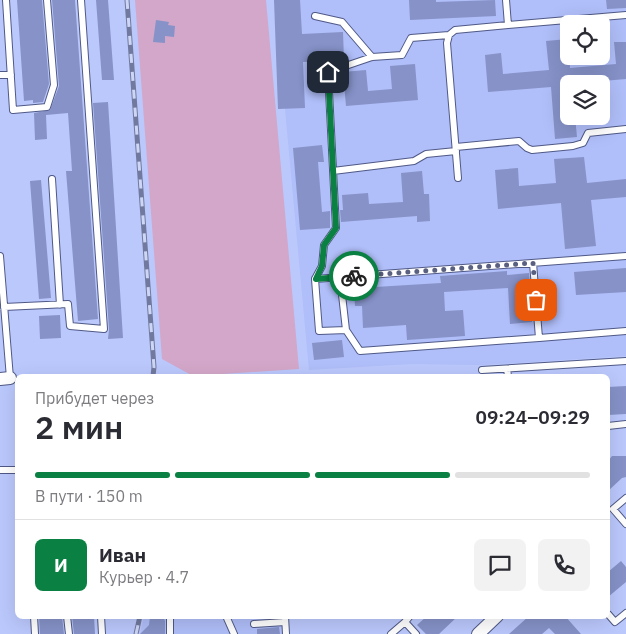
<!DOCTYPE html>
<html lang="ru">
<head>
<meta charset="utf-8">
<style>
	body { margin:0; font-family:"IBM Plex Sans",sans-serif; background:#f2f2f3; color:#2b2b33; height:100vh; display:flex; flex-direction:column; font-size:19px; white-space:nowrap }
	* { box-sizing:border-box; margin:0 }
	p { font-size:16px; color:#7c7c81 }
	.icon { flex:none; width:28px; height:28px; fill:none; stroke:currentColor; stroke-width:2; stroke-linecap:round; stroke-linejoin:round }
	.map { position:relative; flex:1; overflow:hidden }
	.drawer { position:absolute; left:15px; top:374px; width:595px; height:245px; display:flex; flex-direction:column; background:#fff; border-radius:8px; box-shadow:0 5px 20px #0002 }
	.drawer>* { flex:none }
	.controls { position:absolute; left:560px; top:15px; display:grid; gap:10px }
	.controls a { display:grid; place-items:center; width:50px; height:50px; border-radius:8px; background:#fff; box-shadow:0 5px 20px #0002; font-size:25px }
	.pin { position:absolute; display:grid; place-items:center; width:42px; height:42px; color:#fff; margin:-21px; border-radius:10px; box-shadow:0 2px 8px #0006 }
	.courier { position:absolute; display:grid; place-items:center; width:50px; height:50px; margin:-25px; border:4px solid #0b8043; border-radius:50%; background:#fff; color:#222; box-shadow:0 1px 6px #0007 }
	.headline em { font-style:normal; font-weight:600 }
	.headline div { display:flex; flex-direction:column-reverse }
	.headline { display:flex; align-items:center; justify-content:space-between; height:85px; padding:0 20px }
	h1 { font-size:32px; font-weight:600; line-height:38px }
	.bar { display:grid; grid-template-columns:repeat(4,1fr); gap:8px 5px; align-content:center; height:60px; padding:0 20px }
	.bar i { height:6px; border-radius:4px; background:#e1e1e2 }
	.bar .selected { background:#0b8043 }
	.bar p { grid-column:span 4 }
	.line { display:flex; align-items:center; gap:12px; padding:0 20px; border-top:1px solid #e1e1e2 }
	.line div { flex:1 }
	.round { display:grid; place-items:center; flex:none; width:52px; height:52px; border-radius:8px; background:#f2f2f3 }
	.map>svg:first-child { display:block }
</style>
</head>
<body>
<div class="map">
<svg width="626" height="634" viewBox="0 0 626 634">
	<rect width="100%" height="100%" fill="#bbc8fc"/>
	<!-- built -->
	<path fill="#b0bef9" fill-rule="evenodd" d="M275 0H626V356L482 365 411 364 309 370ZM569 24H601V56H569ZM569 84H601V116H569Z
		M144 616H282L283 634H140Z"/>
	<!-- green -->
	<path fill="#d3a7c9" d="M135 0H266L299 369 193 376 162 359Z"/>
	<!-- building -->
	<path fill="#8692c8" d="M17 0H42L49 84 43 102 33 103V100L24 101Z
		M52 0H75L98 319 78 321 66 171H72L68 113 46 115 47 139 35 140 34 113 50 110 59 86Z
		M96 0H108L114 80H102Z
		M274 0H300L302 34 343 32 344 60 303 62 305 108 278 109Z
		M409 0H436V2L495 0 496 16 410 20Z
		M606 0H626V8L607 9Z
		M156 20 169 22 168 25 175 26 174 37 165 36V43L153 42Z
		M568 39 570 68 616 64 614 42H626V79L569 84V116H575L577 137 555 139 551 87 488 92 485 55 501 53 503 74 549 70 546 41Z
		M415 64 418 100 346 106 343 72 366 70 368 91 392 89 390 66Z
		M108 102 123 338 108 339 109 329 93 103Z
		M322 145 324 162H318L322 212 330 211V228L300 230 293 148Z
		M584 157 587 183 626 179V197L591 200 596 246 565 249 561 203 498 209 495 170 518 168 519 186 556 183 554 159Z
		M422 171 424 194H429L430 221 417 222V216L341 222 340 210H343L342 195 368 193 369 204 403 202 401 173Z
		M41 180 51 298 39 299 30 181Z
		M626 268V292L576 295 574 272Z
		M507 271V275L529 273 532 322 510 324 508 288 444 292 445 311 463 310 465 336 407 340 406 325 363 328 362 306H355L354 292H359V288L441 283 440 276Z
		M60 315 61 338 40 339 39 316Z
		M342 340 344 357 314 360 312 343Z
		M626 386V414L608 415V387Z
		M612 456H626V477L622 478 608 491V461Z
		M621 561 626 567V582L608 597V572Z
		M39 616H62L64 634H40Z
		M72 616H94L95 634H74Z
		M150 616H163L165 621V634H140L149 625Z
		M427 616H458L439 634H426L417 625Z
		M529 616H565L581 634H555L549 628 542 634H509Z
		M279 627 280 634H257V629Z"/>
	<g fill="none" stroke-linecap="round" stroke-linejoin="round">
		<!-- service casing -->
		<g stroke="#4f5986" stroke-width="8">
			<path id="service" d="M6 0 13 110 47 107 54 85 47 0
				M315 16 342 22 372 57
				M508 25 626 15
				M0 75H11
				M456 147 519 141 527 148 532 150 573 146 583 143 588 133 626 129
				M333 171 414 161 426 154 456 151
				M458 178 447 43 449 35 455 30 508 25 506 0
				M52 179 60 305
				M0 256 10 378
				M533 263 539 338 626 331
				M340 277 346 330 360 351 539 338
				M315 279 626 256
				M4 307 68 304 70 326 104 329 81 0
				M346 330 319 331 315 279 322 266 324 245 336 228 328 72 372 57 402 55 411 38 449 35
				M507 369 508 376
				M482 370 626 361
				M608 426 626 424
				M0 470H18
				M626 498 613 509 626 524
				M608 614 615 622 626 613
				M34 616 35 634
				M67 616 69 634
				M101 616 102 634
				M170 616V634
				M226 616 234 634
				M285 616 286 634
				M410 616 405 622 416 634
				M254 624 285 622
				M391 634 405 622"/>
		</g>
		<!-- minor casing -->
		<g stroke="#4f5986" stroke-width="14">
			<path id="minor" d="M0 379 10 378
				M478 634 497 616"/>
		</g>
		<!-- service -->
		<use href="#service" stroke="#fff" stroke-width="6"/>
		<!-- minor -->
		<use href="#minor" stroke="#fff" stroke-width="12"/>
		<!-- rail casing -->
		<g stroke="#717a9e" stroke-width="5">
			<path id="rail" d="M127 0 154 367 153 376
				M136 634 140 616"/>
		</g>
		<!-- rail -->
		<use href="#rail" stroke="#ced6f6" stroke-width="3" stroke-dasharray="9" stroke-linecap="butt"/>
	</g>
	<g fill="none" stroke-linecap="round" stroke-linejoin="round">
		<!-- done -->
		<path stroke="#5a6180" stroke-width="5" stroke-dasharray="0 9" d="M354 276 533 263 536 300"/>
		<!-- route -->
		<path stroke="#0b8043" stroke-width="6" d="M328 72 336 228 324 245 322 266 316 279 354 276"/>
	</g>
</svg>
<div class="controls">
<a><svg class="icon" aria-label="locate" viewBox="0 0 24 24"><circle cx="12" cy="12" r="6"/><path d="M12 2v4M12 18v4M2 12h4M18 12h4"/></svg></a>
<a><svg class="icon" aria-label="layers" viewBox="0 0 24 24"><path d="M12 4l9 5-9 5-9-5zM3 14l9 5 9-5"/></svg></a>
</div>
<div class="pin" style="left:536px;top:300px;background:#ea580c"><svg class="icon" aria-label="bag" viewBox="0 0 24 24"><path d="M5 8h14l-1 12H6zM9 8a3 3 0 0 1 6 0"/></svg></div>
<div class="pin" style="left:328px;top:72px;background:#1f2937"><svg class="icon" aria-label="home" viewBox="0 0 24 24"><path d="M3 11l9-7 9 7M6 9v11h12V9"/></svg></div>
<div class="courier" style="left:354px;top:276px"><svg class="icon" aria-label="bike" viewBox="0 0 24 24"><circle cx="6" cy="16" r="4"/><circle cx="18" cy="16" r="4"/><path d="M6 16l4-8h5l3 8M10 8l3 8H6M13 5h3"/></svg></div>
<section class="drawer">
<div class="headline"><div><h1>2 мин</h1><p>Прибудет через</p></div><em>09:24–09:29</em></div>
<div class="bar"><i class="selected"></i><i class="selected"></i><i class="selected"></i><i></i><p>В пути · 150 m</p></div>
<div class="line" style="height:90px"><b class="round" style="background:#0b8043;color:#fff">И</b><div><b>Иван</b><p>Курьер · 4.7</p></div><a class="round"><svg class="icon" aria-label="chat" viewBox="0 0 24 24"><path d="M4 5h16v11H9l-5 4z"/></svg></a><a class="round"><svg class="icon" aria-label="phone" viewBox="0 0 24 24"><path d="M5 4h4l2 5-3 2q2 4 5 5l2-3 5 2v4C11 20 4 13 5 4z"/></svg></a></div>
</section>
</div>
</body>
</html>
